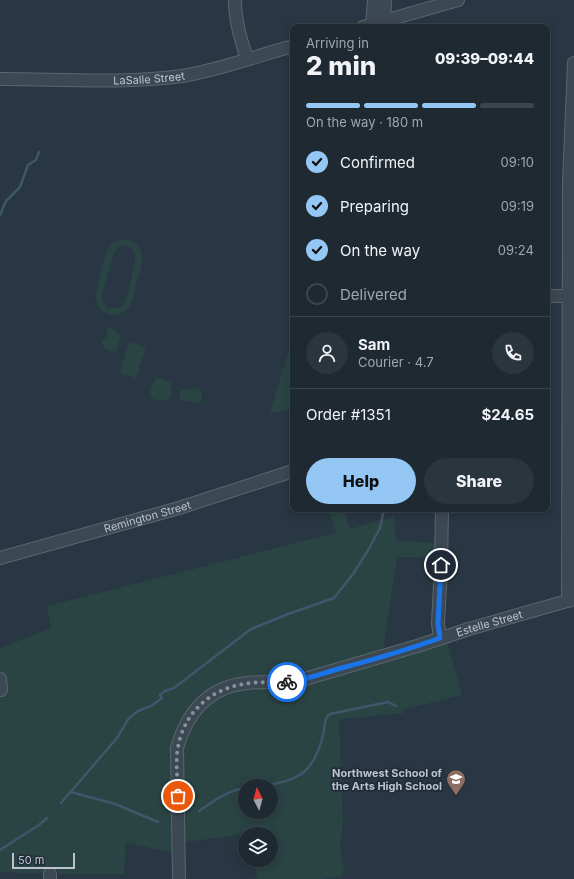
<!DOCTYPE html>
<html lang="en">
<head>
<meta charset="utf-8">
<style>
	body { margin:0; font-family:Inter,sans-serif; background:#2b353e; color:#f1f3f6; height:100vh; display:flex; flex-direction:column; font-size:15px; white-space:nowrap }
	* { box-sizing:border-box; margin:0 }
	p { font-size:13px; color:#a1a6ac }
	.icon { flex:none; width:22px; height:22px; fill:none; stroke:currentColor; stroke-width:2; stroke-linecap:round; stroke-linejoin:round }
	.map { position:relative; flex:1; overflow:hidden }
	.drawer { position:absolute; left:290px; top:24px; width:260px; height:488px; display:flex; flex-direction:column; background:#1e2932; border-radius:8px; box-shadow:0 2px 10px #0003,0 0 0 1px #3c454d }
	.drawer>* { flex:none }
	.needle { width:26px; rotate:354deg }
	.controls { position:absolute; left:238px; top:779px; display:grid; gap:8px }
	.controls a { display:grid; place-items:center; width:40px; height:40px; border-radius:50%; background:#1e2932; box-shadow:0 2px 10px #0003,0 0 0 1px #3c454d; font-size:20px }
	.scale { position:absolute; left:12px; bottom:10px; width:63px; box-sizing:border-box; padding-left:4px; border:2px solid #bac3cc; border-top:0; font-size:11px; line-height:14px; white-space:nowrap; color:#bac3cc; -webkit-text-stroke:3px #212d38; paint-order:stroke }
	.pin { position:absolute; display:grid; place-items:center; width:34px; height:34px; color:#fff; margin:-17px; border:2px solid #fff; border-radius:50%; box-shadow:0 1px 4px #0007 }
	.courier { position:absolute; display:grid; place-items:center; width:40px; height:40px; margin:-20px; border:3px solid #1a73e8; border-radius:50%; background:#fff; color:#222; box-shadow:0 1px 5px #0007 }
	.overview em { font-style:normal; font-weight:800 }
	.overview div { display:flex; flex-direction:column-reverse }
	.overview { display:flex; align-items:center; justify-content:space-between; height:68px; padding:0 16px }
	h1 { font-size:26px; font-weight:800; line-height:30px }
	.bar { display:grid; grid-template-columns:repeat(4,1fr); gap:6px 4px; align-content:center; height:48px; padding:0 16px }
	.bar i { height:5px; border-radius:3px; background:#3c454d }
	.bar .selected { background:#95c7f5 }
	.bar p { grid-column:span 4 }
	.line { display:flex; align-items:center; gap:10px; padding:0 16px; border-top:1px solid #3c454d }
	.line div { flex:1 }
	.round { display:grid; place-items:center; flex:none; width:42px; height:42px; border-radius:21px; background:#2b353e }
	ol { padding:0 16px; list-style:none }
	li { display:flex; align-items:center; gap:12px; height:44px }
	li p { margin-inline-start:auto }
	li .icon { padding:4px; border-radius:50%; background:#95c7f5; color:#111; stroke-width:4 }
	li:last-child { color:#a1a6ac }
	li i { width:22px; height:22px; border:2px solid #3c454d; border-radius:50% }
	.cta { display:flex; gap:8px; margin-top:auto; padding:8px 16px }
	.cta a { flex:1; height:46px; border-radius:24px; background:#95c7f5; color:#111; font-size:16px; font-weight:800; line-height:46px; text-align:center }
	.cta a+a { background:#2b353e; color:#f1f3f6 }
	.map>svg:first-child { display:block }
</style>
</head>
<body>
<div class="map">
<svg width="574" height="879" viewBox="0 0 574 879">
	<rect width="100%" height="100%" fill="#283743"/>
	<!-- green -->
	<path fill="#2a4443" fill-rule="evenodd" d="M119 240C130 238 143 245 142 258 142 267 138 276 136 285 134 292 133 302 128 308 124 313 118 315 112 315 104 314 96 307 96 298 95 288 104 262 107 251L111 244ZM123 245C128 246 134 248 135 254 137 260 127 300 123 305 119 309 113 309 108 308L103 302 102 295 114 253 118 247Z
		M107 327C113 327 117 331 121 336L116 352 106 350 102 344V341L107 336Z
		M293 337V408L270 413Z
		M129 342 146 347 136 378 120 373Z
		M157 378 170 382C170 386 173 392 172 395 170 404 157 400 151 398 148 392 153 383 157 378Z
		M197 388C204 391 202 396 201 403L181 400 179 399 181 390Z
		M329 509H344L350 529 394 516 396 541 436 543V557H397L381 664 447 642 462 695 402 710 404 713 341 719 339 720 343 822 340 848 344 869 342 876 323 879H257L254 860H271V834H245L179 843V855L126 842 124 874H50L0 872V648L51 628 47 606 336 533ZM245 786H271V812H245Z"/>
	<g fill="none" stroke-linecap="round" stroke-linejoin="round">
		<!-- stream -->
		<path stroke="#3f576b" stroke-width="2.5" d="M0 215 6 201 20 187 28 165 36 160 39 152
			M262 786C301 781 315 771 324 731 325 725 324 718 330 714L388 702 396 706
			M71 792 115 804 158 822
			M61 803 117 738 129 718 138 711 151 706 162 698 160 695 165 691 174 688 251 629 288 614 334 598 353 574 367 552 380 528 384 509
			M199 811C214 801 226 791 245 788
			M0 850 39 825 47 818"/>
		<!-- minor casing -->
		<g stroke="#5b6670" stroke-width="14">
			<g id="minor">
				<path d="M235 0C235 21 241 40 247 59"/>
				<path d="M384 21 385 0"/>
				<path d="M372 25 374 0"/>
				<path d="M363 27 458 0"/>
				<path id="s1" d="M0 79C60 79 122 84 182 76 219 70 256 56 293 46"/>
				<path d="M547 296H574"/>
				<path id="s2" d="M0 558 179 508 293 471"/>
				<path d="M568 601 569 183 574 63"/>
				<path d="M440 638 438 624 441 565 442 509"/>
				<path d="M0 679 1 690"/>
				<path d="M50 879V874"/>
				<path id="s3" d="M179 879 177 748C187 713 208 687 247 683 266 681 286 683 305 679L417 646 469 629 574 599"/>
			</g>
		</g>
		<!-- minor -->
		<use href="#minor" stroke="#3c4852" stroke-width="12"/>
	</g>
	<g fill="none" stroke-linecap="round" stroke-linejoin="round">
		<!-- done -->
		<path stroke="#87929c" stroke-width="4" stroke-dasharray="0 7.2" d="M178 796C178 780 175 762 178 747 184 713 210 689 244 684 258 681 273 683 287 682"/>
		<!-- route -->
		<path stroke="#1a73e8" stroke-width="5" d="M287 682C304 680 321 674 338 669 372 660 407 650 440 638L438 624 441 565"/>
	</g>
	<!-- icons -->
	<defs>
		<g id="school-pin" transform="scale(1)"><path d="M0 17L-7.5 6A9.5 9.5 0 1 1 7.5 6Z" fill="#8d6e63" stroke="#212d38"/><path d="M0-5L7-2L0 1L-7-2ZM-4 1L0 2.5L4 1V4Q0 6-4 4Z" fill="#fff"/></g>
	</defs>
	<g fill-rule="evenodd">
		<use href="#school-pin" x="456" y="779"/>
	</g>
	<g text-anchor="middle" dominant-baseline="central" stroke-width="3.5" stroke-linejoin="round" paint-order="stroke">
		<!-- street labels -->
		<g font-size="11" fill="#bac3cc" stroke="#212d38">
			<text stroke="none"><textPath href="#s1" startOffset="149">LaSalle Street</textPath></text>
			<text stroke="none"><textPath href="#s2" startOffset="153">Remington Street</textPath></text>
			<text stroke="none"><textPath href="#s3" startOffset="484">Estelle Street</textPath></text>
		</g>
		<!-- poi labels -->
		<g font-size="11" font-weight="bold" fill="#bac3cc" stroke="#212d38" text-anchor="end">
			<text x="442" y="773">Northwest School of<tspan x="442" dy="13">the Arts High School</tspan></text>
		</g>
	</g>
</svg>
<div class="controls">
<a><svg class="needle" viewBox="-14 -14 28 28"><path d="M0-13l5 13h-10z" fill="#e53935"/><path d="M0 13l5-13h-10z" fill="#a1a6ac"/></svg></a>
<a><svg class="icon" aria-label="layers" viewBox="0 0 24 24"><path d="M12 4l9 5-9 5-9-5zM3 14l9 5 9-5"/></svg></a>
</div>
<div class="scale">50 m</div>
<div class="pin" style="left:178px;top:796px;background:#ea580c"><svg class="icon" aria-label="bag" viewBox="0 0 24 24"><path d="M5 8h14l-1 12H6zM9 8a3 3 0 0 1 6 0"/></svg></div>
<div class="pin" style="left:441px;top:565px;background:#1f2937"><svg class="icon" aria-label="home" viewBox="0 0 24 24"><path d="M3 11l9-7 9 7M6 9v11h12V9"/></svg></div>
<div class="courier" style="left:287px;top:682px"><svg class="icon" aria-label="bike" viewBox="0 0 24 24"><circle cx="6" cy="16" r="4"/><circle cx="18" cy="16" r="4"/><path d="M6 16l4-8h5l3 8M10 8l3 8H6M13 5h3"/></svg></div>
<section class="drawer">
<div class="overview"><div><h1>2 min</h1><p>Arriving in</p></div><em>09:39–09:44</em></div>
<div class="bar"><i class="selected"></i><i class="selected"></i><i class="selected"></i><i></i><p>On the way · 180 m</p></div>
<ol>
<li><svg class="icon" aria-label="check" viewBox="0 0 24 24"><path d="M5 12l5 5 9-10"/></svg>Confirmed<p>09:10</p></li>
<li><svg class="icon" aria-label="check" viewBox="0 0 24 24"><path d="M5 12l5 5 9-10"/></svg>Preparing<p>09:19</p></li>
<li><svg class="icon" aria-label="check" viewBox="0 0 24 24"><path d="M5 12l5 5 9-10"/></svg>On the way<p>09:24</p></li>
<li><i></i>Delivered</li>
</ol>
<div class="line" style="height:72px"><a class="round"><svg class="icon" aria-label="person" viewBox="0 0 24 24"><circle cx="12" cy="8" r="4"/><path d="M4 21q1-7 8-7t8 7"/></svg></a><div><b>Sam</b><p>Courier · 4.7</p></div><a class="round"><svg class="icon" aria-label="phone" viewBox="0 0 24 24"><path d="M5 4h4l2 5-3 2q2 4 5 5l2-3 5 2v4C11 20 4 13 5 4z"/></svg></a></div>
<div class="line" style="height:52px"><div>Order #1351</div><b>$24.65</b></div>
<div class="cta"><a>Help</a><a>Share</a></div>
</section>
</div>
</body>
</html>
